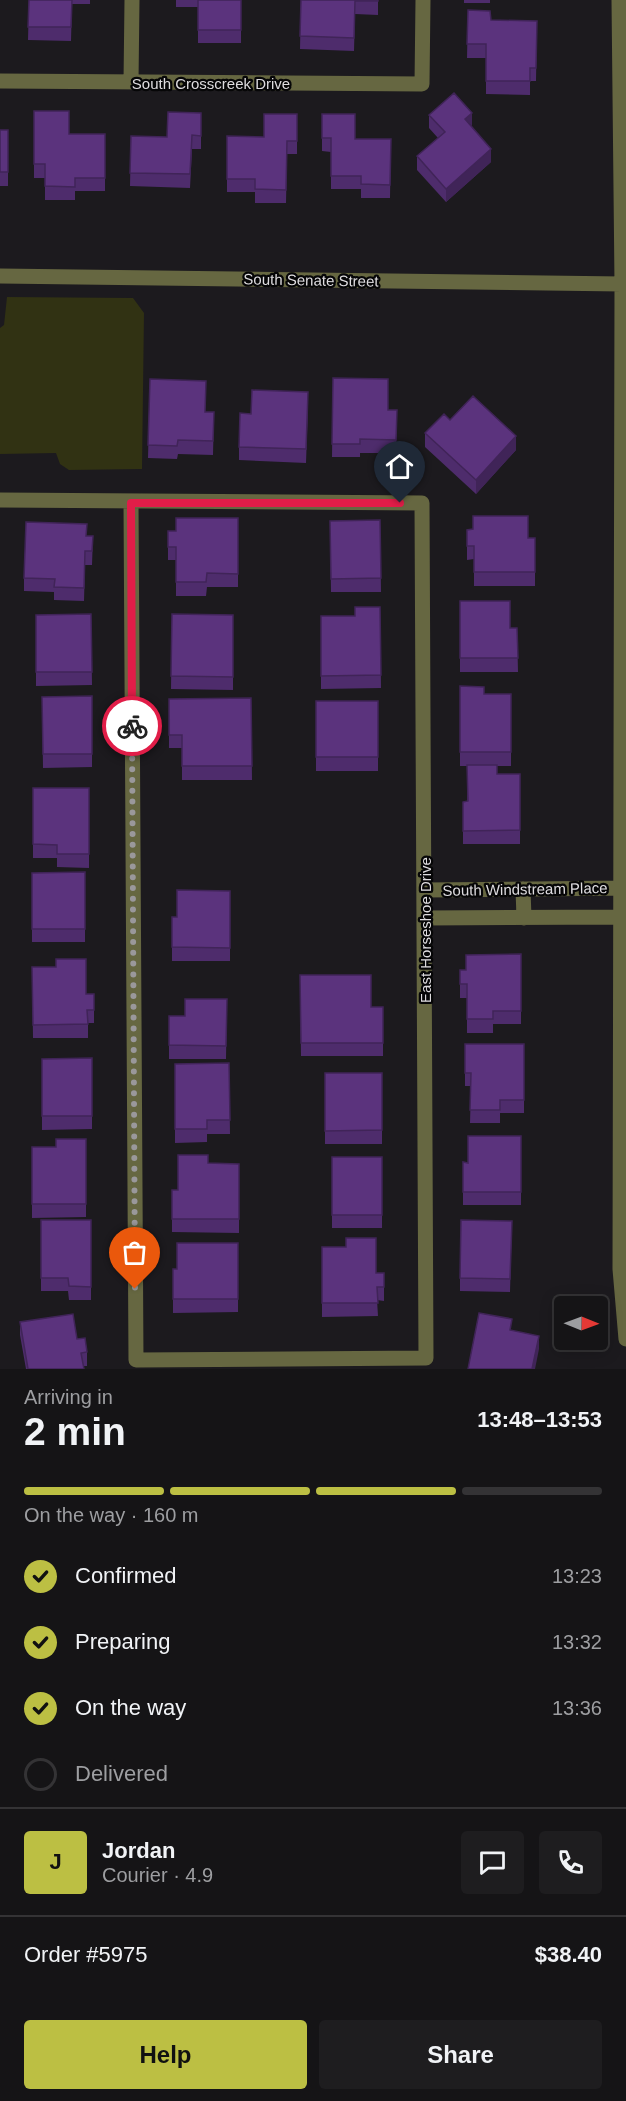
<!DOCTYPE html>
<html lang="en">
<head>
<meta charset="utf-8">
<style>
	body { margin:0; font-family:Arial,sans-serif; background:#1e1d1f; color:#f1f3f6; height:100vh; display:flex; flex-direction:column; font-size:22px; white-space:nowrap }
	* { box-sizing:border-box; margin:0 }
	p { font-size:20px; color:#9d9ea1 }
	.icon { flex:none; width:33px; height:33px; fill:none; stroke:currentColor; stroke-width:2; stroke-linecap:round; stroke-linejoin:round }
	.map { position:relative; height:1369px; overflow:hidden }
	.side { display:flex; flex-direction:column; background:#151416; flex:1 }
	.side>* { flex:none }
	.needle { width:39px; rotate:91deg }
	.controls { position:absolute; left:554px; top:1296px; display:grid; gap:12px }
	.controls a { display:grid; place-items:center; width:54px; height:54px; border-radius:6px; background:#151416; box-shadow:0 3px 15px #0003,0 0 0 2px #343335; font-size:30px }
	.pin { position:absolute; display:grid; place-items:center; width:51px; height:51px; color:#fff; margin:-62px -26px; border-radius:50% 50% 50% 0; rotate:-45deg; box-shadow:0 0 6px #0007 }
	.pin .icon { rotate:45deg }
	.courier { position:absolute; display:grid; place-items:center; width:60px; height:60px; margin:-30px; border:4px solid #e11d48; border-radius:50%; background:#fff; color:#222; box-shadow:0 2px 8px #0007 }
	.head em { font-style:normal; font-weight:600 }
	.head div { display:flex; flex-direction:column-reverse }
	.head { display:flex; align-items:center; justify-content:space-between; height:102px; padding:0 24px }
	h1 { font-size:39px; font-weight:600; line-height:45px }
	.bar { display:grid; grid-template-columns:repeat(4,1fr); gap:9px 6px; align-content:center; height:72px; padding:0 24px }
	.bar i { height:8px; border-radius:4px; background:#343335 }
	.bar .current { background:#bcbf43 }
	.bar p { grid-column:span 4 }
	.line { display:flex; align-items:center; gap:15px; padding:0 24px; border-top:2px solid #343335 }
	.line div { flex:1 }
	.round { display:grid; place-items:center; flex:none; width:63px; height:63px; border-radius:6px; background:#1e1d1f }
	ol { padding:0 24px; list-style:none }
	li { display:flex; align-items:center; gap:18px; height:66px }
	li p { margin-inline-start:auto }
	li .icon { padding:6px; border-radius:50%; background:#bcbf43; color:#111; stroke-width:4 }
	li:last-child { color:#9d9ea1 }
	li i { width:33px; height:33px; border:3px solid #343335; border-radius:50% }
	.primary-button { display:flex; gap:12px; margin-top:auto; padding:12px 24px }
	.primary-button a { flex:1; height:69px; border-radius:6px; background:#bcbf43; color:#111; font-size:24px; font-weight:600; line-height:69px; text-align:center }
	.primary-button a+a { background:#1e1d1f; color:#f1f3f6 }
	.map>svg:first-child { display:block }
</style>
</head>
<body>
<div class="map">
<svg width="626" height="1369" viewBox="0 0 626 1369">
	<rect width="100%" height="100%" fill="#1c1a1e"/>
	<!-- green -->
	<path fill="#313213" d="M7 297 133 298 144 313 142 469 69 470 60 464 56 453 0 454V328L4 325Z"/>
	<g fill="none" stroke-linecap="round" stroke-linejoin="round">
		<!-- minor -->
		<path stroke="#666741" stroke-width="15" d="M619 0 622 284 620 1269 626 1339
			M0 81 422 84 423 0
			M131 82 132 0
			M0 276 622 284
			M0 500 422 503 426 1358 136 1360 131 503
			M523 889 524 918
			M425 890 626 888
			M425 918 626 917"/>
	</g>
	<!-- wall -->
	<path fill="#4e2c6c" d="M29 0H90V4H72L71 41 28 40Z
		M176 0H241V43H198V7H176Z
		M301 0H378V15L355 14 354 51 300 49Z
		M464 0H490V3H464Z
		M468 10 491 20 537 21 536 81H530V95L486 94V58H467Z
		M34 111 69 134H105V191H75V200H45V178H34Z
		M201 113V149H192L190 188 130 186 131 136 167 137Z
		M297 114V154H287L286 203H255V192H227V136L264 137Z
		M322 114 355 139H391L390 198H361V189H331V152L322 151Z
		M429 115 471 126 491 162 446 202 417 170V156L438 138 429 128Z
		M0 130H8V186H0Z
		M333 378 388 410H397L396 453H360V457H332Z
		M150 379 205 412H214L213 455 178 454 177 459 148 458Z
		M308 406 306 463 239 460V447L251 414Z
		M425 433 516 450 476 494 425 447Z
		M238 518V587H207L206 596H176V560H168V531H176Z
		M380 520 381 592H331L330 521Z
		M467 530 528 538H535V586H474V559L467 560Z
		M87 536H93L92 565H85L84 601 54 600V592L24 591V578Z
		M460 601 510 628H517L518 672H460Z
		M380 607 381 688 321 689V616H355Z
		M91 614 92 685 36 686V615Z
		M172 614 233 615V690L171 689Z
		M460 686 484 694H511V766H497V774H520V844H463V802L467 801V766H460Z
		M92 696V767L43 768 42 697Z
		M251 698 252 780H182V748H169V699Z
		M316 701H378V771H316Z
		M33 788H89V868L57 867V858H33Z
		M85 872V942H32V873Z
		M230 891V961H172V917H177Z
		M521 954V1024H493V1033H467V998H460V970H466Z
		M32 967 86 994H94V1023H88V1038H33Z
		M300 975 371 1007H383V1056H301Z
		M227 999 226 1059H169V1016H185Z
		M465 1044H524V1113H500V1123H470L471 1086H465Z
		M92 1058V1129L42 1130V1059Z
		M229 1063 230 1134H207V1142L175 1143V1064Z
		M325 1073H382V1144H325Z
		M521 1136V1205H463V1162L468 1163Z
		M86 1139V1217L32 1218V1147H56Z
		M332 1157H382V1228H332Z
		M208 1163 239 1164V1233L172 1232V1190H178Z
		M41 1220H91V1300H69L68 1291H41Z
		M512 1221 510 1292 460 1291V1278Z
		M238 1243V1312L173 1313V1269H177Z
		M322 1247 376 1273H384V1301L377 1300 378 1316 322 1317Z
		M20 1322 77 1339 87 1352V1366H83L84 1369H26L20 1335Z"/>
	<!-- shaded-wall -->
	<path fill="#402458" d="M472 113V126L465 119Z
		M491 149V162L446 202V189Z
		M516 436V450L476 494V480Z
		M539 1336V1349L535 1369H532Z"/>
	<!-- building -->
	<path fill="#5b337d" stroke="#402458" stroke-width="1.5" d="M29 0H72L71 27H28Z
		M198 0H241V30H198Z
		M301 0H378V1H355L354 38 300 36Z
		M468 10 490 11 491 20 537 21 536 68H530V81H486V44H467Z
		M454 93 472 113 465 119 491 149 446 189 417 156 445 132 429 115Z
		M34 111H69V134H105V178H75V187L45 186V164H34Z
		M168 112 201 113V136L192 135 190 174 130 173 131 136 167 137Z
		M264 114H297V141H287L286 190 255 189V179H227V136L264 137Z
		M322 114H355V139H391L390 185 361 184V176H331V138H322Z
		M0 130H8V172H0Z
		M333 378 388 379V410H397L396 440 360 439V444H332Z
		M150 379 206 381 205 412H214L213 441 178 440 177 446 148 445Z
		M252 390 308 392 306 449 239 447 240 413 251 414Z
		M473 396 516 436 476 480 425 433 444 414 450 420Z
		M473 516H528V538H535V572H474V546H467V530L473 529Z
		M176 518H238V574L207 573 206 582H176V547H168V531H176Z
		M380 520 381 578 331 579 330 521Z
		M26 522 87 524 86 536H93L92 551H85L84 588 54 587 55 579 24 578Z
		M460 601H510V628H517L518 658H460Z
		M355 607H380L381 675 321 676V616H355Z
		M91 614 92 672H36V615Z
		M172 614 233 615V677L171 676Z
		M460 686 484 687V694H511V752H460Z
		M92 696V754H43L42 697Z
		M251 698 252 766H182V735H169V699Z
		M316 701H378V757H316Z
		M467 765H497V774H520V830L463 831V802L468 801Z
		M33 788H89V854H57V845L33 844Z
		M85 872V929H32V873Z
		M177 890 230 891V948L172 947V917H177Z
		M521 954V1011H493V1019H467V984H460V970H466V955Z
		M56 959H86V994H94V1010H87L88 1024 33 1025 32 967H56Z
		M300 975H371V1007H383V1043H301Z
		M185 999H227L226 1046 169 1045V1016H185Z
		M465 1044H524V1100H500V1110H470L471 1073H465Z
		M92 1058V1116H42V1059Z
		M229 1063 230 1120H207V1129H175V1064Z
		M325 1073H382V1130L325 1131Z
		M468 1136H521V1192H463V1162L468 1163Z
		M56 1139H86V1204H32V1147H56Z
		M178 1155H208V1163L239 1164V1219H172V1190H178Z
		M332 1157H382V1215H332Z
		M41 1220H91V1287L69 1286 68 1278H41Z
		M461 1220 512 1221 510 1279 460 1278Z
		M346 1238H376V1273H384V1287H377L378 1303H322V1247H346Z
		M177 1243H238V1299H173V1269H177Z
		M479 1313 512 1319 510 1330 539 1336 532 1369H468Z
		M73 1314 77 1339 85 1338 87 1352 81 1353 84 1369H28L20 1322Z"/>
	<g fill="none" stroke-linecap="round" stroke-linejoin="round">
		<!-- done -->
		<path stroke="#9a989b" stroke-width="6" stroke-dasharray="0 10.8" d="M132 726 135 1289"/>
		<!-- route -->
		<path stroke="#e11d48" stroke-width="8" d="M132 726 131 503H400"/>
	</g>
	<g text-anchor="middle" dominant-baseline="central" stroke-width="4.5" stroke-linejoin="round" paint-order="stroke">
		<!-- street labels -->
		<g font-size="15" fill="#dedcdf" stroke="#060607">
			<text x="211" y="83">South Crosscreek Drive</text>
			<text transform="translate(311 280) rotate(1)">South Senate Street</text>
			<text transform="translate(525 889) rotate(-1)">South Windstream Place</text>
			<text transform="translate(425 930) rotate(-90)">East Horseshoe Drive</text>
		</g>
	</g>
</svg>
<div class="controls">
<a><svg class="needle" viewBox="-14 -14 28 28"><path d="M0-13l5 13h-10z" fill="#e53935"/><path d="M0 13l5-13h-10z" fill="#9d9ea1"/></svg></a>
</div>
<div class="pin" style="left:135px;top:1289px;background:#ea580c"><svg class="icon" aria-label="bag" viewBox="0 0 24 24"><path d="M5 8h14l-1 12H6zM9 8a3 3 0 0 1 6 0"/></svg></div>
<div class="pin" style="left:400px;top:503px;background:#1f2937"><svg class="icon" aria-label="home" viewBox="0 0 24 24"><path d="M3 11l9-7 9 7M6 9v11h12V9"/></svg></div>
<div class="courier" style="left:132px;top:726px"><svg class="icon" aria-label="bike" viewBox="0 0 24 24"><circle cx="6" cy="16" r="4"/><circle cx="18" cy="16" r="4"/><path d="M6 16l4-8h5l3 8M10 8l3 8H6M13 5h3"/></svg></div>
</div>
<section class="side">
<div class="head"><div><h1>2 min</h1><p>Arriving in</p></div><em>13:48–13:53</em></div>
<div class="bar"><i class="current"></i><i class="current"></i><i class="current"></i><i></i><p>On the way · 160 m</p></div>
<ol>
<li><svg class="icon" aria-label="check" viewBox="0 0 24 24"><path d="M5 12l5 5 9-10"/></svg>Confirmed<p>13:23</p></li>
<li><svg class="icon" aria-label="check" viewBox="0 0 24 24"><path d="M5 12l5 5 9-10"/></svg>Preparing<p>13:32</p></li>
<li><svg class="icon" aria-label="check" viewBox="0 0 24 24"><path d="M5 12l5 5 9-10"/></svg>On the way<p>13:36</p></li>
<li><i></i>Delivered</li>
</ol>
<div class="line" style="height:108px"><b class="round" style="background:#bcbf43;color:#111">J</b><div><b>Jordan</b><p>Courier · 4.9</p></div><a class="round"><svg class="icon" aria-label="chat" viewBox="0 0 24 24"><path d="M4 5h16v11H9l-5 4z"/></svg></a><a class="round"><svg class="icon" aria-label="phone" viewBox="0 0 24 24"><path d="M5 4h4l2 5-3 2q2 4 5 5l2-3 5 2v4C11 20 4 13 5 4z"/></svg></a></div>
<div class="line" style="height:78px"><div>Order #5975</div><b>$38.40</b></div>
<div class="primary-button"><a>Help</a><a>Share</a></div>
</section>
</body>
</html>
